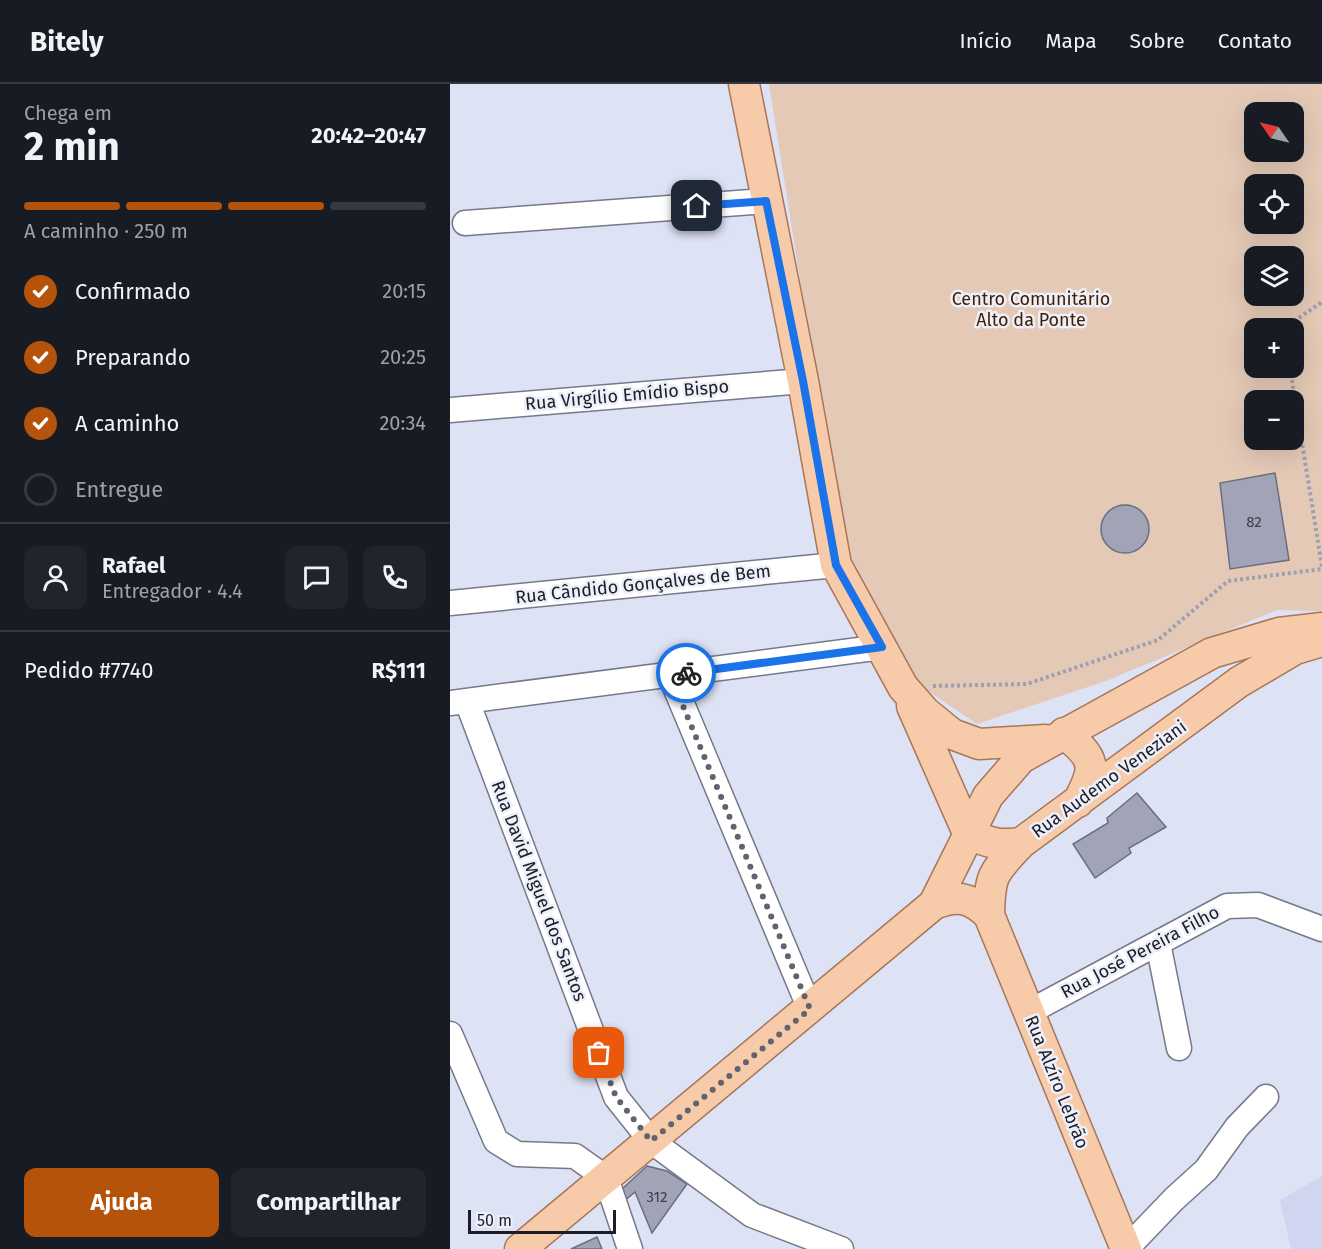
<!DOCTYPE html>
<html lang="pt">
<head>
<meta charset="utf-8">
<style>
	body { margin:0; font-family:"Fira Sans",sans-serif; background:#20242c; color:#f1f3f6; height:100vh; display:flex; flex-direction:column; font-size:22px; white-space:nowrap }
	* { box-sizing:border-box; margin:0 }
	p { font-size:20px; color:#9ea1a6 }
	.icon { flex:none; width:33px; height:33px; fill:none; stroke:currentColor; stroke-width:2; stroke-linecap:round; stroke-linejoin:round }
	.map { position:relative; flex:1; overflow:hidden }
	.panel { display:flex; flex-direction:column; background:#171b24; width:450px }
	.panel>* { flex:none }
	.needle { width:39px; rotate:304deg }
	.buttons { position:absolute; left:794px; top:18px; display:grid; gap:12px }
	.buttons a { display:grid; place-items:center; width:60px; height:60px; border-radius:12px; background:#171b24; box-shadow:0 6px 24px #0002; font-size:30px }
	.scale { position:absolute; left:18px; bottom:15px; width:148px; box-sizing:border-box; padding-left:6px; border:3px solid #1d1e25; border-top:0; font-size:16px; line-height:21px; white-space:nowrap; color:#1d1e25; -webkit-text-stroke:4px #edf0fb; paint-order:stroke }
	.pin { position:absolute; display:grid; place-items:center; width:51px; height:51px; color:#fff; margin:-26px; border-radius:12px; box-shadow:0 3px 9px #0006 }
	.courier { position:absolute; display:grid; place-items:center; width:60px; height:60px; margin:-30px; border:4px solid #1a73e8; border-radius:50%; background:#fff; color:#222; box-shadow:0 2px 8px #0007 }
	.overview em { font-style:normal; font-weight:700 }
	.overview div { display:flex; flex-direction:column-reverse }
	.overview { display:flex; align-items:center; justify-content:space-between; height:102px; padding:0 24px }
	h1 { font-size:39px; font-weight:700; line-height:45px }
	.bar { display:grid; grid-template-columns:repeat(4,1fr); gap:9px 6px; align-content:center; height:72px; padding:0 24px }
	.bar i { height:8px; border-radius:4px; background:#363941 }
	.bar .on { background:#b45309 }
	.bar p { grid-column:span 4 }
	.line { display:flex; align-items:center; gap:15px; padding:0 24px; border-top:2px solid #363941 }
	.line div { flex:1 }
	.round { display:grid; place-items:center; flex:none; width:63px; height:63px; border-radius:12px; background:#20242c }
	ol { padding:0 24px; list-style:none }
	li { display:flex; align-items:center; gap:18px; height:66px }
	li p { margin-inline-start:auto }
	li .icon { padding:6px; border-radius:50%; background:#b45309; color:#fff; stroke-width:4 }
	li:last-child { color:#9ea1a6 }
	li i { width:33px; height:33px; border:3px solid #363941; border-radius:50% }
	.action { display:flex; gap:12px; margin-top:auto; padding:12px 24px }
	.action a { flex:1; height:69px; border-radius:12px; background:#b45309; color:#fff; font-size:24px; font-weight:700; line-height:69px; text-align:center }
	.action a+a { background:#20242c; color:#f1f3f6 }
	header { display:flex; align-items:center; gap:36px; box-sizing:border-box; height:84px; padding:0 30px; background:#171b24; border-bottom:2px solid #363941 }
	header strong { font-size:28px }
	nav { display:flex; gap:33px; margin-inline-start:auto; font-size:21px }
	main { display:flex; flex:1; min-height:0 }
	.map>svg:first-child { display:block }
</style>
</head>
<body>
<header>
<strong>Bitely</strong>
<nav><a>Início</a><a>Mapa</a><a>Sobre</a><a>Contato</a></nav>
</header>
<main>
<section class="panel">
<div class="overview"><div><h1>2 min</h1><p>Chega em</p></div><em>20:42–20:47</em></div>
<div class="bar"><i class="on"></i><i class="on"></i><i class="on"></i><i></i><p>A caminho · 250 m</p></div>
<ol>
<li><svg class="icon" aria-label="check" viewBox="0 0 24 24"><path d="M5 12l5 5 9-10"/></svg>Confirmado<p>20:15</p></li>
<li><svg class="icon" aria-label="check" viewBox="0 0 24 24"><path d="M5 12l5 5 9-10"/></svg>Preparando<p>20:25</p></li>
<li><svg class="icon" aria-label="check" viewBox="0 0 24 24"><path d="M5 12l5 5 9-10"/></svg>A caminho<p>20:34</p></li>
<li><i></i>Entregue</li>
</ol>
<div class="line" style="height:108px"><a class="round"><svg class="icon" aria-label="person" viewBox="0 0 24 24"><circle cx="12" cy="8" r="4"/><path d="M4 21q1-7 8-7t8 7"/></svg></a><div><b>Rafael</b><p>Entregador · 4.4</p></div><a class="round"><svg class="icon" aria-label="chat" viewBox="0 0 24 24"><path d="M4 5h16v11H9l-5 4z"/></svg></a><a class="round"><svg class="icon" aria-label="phone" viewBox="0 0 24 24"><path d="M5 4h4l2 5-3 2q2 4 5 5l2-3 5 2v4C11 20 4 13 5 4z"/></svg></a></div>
<div class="line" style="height:78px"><div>Pedido #7740</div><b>R$111</b></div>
<div class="action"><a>Ajuda</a><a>Compartilhar</a></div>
</section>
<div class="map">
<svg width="872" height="1165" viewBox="0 0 872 1165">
	<rect width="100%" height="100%" fill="#dee2f5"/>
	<!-- built -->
	<path fill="#d0d6f0" d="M872 1092V1165H841L830 1116Z"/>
	<!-- green -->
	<path fill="#e4c9b6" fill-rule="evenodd" d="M319 0H872V527L827 526 656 597 527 640 462 596 395 478ZM804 28H843V68H804ZM804 100H843V140H804ZM804 172H843V212H804ZM804 244H843V284H804ZM804 316H843V356H804Z"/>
	<!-- building -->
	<path fill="#a0a4b6" stroke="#6a6e7e" stroke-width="1.5" d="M825 389 839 476 780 485 770 399Z
		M651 445a24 24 0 1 1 48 0a24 24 0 1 1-48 0Z
		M687 709 716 743 679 764 681 769 645 794 623 760 658 739 657 734Z
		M197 1082 217 1087 237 1100 202 1149 185 1108 173 1118 172 1105Z
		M147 1153 152 1165H121Z"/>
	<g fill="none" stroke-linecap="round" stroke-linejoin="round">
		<!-- minor casing -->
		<g stroke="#75798a" stroke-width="27">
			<path id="minor" d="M15 139 316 117
				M0 326 353 297
				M0 519 386 481
				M220 591 360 925
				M17 617 166 1013 201 1057 302 1131 391 1165
				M0 619 432 563
				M708 859 729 964
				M579 928 777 822 808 821 872 845
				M0 950 46 1057 67 1070 125 1072 156 1094 180 1165
				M676 1165 724 1115 756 1086 787 1043 816 1013"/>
		</g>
		<!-- major casing -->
		<g stroke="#a77757" stroke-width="33">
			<path id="major" d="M294 0 353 297 386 481 453 603 475 628 502 650 529 660 595 656
				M462 622 518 749C538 759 550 762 571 759
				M614 649C646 675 647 682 628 718
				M484 820C508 811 520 813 539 831L676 1165
				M539 831C540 789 543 789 571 759L789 598 845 565 872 557
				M70 1165 484 820 538 712 571 674 762 569 829 549 872 544"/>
		</g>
		<!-- path -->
		<path stroke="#9da0af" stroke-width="4" stroke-dasharray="3 3" stroke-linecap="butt" d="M834 244 872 218
			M840 284 872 483
			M483 602 577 600 708 556 778 497 872 485"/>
		<!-- minor -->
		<use href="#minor" stroke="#fff" stroke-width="24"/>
		<!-- major -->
		<use href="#major" stroke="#f7caaa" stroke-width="30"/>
	</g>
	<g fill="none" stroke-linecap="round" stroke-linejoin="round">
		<!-- done -->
		<path stroke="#61636e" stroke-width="6" stroke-dasharray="0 10.8" d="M149 969 166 1013 201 1057 360 925 220 591 236 589"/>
		<!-- route -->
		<path stroke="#1a73e8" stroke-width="8" d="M236 589 432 563 386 481 353 297 316 117 247 122"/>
	</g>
	<g text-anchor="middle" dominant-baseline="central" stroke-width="5" stroke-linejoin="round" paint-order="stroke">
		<!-- number labels -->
		<g font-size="15" fill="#3e4049">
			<text x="804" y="438">82</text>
			<text x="207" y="1113">312</text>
		</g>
		<!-- park labels -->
		<g font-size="18" fill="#442001" stroke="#edf0fb">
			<text x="581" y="215">Centro Comunitário<tspan x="581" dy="21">Alto da Ponte</tspan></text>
		</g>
		<!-- street labels -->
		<g font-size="18" fill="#1d1e25" stroke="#edf0fb">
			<text transform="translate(177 311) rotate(-5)">Rua Virgílio Emídio Bispo</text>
			<text transform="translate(193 500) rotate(-6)">Rua Cândido Gonçalves de Bem</text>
			<text transform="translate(659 695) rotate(-36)">Rua Audemo Veneziani</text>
			<text transform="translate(89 807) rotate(69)">Rua David Miguel dos Santos</text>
			<text transform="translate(690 868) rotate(-28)">Rua José Pereira Filho</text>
			<text transform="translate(607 998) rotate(68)">Rua Alzíro Lebrão</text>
		</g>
	</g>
</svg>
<div class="buttons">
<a><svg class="needle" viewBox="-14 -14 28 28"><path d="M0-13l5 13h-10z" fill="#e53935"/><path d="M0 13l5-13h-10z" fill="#9ea1a6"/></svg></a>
<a><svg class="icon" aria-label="locate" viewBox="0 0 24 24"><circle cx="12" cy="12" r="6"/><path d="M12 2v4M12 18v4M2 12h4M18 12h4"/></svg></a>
<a><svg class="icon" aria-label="layers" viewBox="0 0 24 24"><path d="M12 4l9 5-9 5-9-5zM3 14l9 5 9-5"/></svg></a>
<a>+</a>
<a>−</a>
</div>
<div class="scale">50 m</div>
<div class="pin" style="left:149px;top:969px;background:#ea580c"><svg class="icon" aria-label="bag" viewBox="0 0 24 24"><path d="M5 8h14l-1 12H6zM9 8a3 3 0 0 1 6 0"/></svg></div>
<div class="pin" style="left:247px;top:122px;background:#1f2937"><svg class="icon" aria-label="home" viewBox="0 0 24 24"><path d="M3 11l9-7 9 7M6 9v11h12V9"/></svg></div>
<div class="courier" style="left:236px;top:589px"><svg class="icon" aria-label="bike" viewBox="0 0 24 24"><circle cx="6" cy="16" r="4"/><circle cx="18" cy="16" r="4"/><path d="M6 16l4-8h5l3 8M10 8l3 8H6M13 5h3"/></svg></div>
</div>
</main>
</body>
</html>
